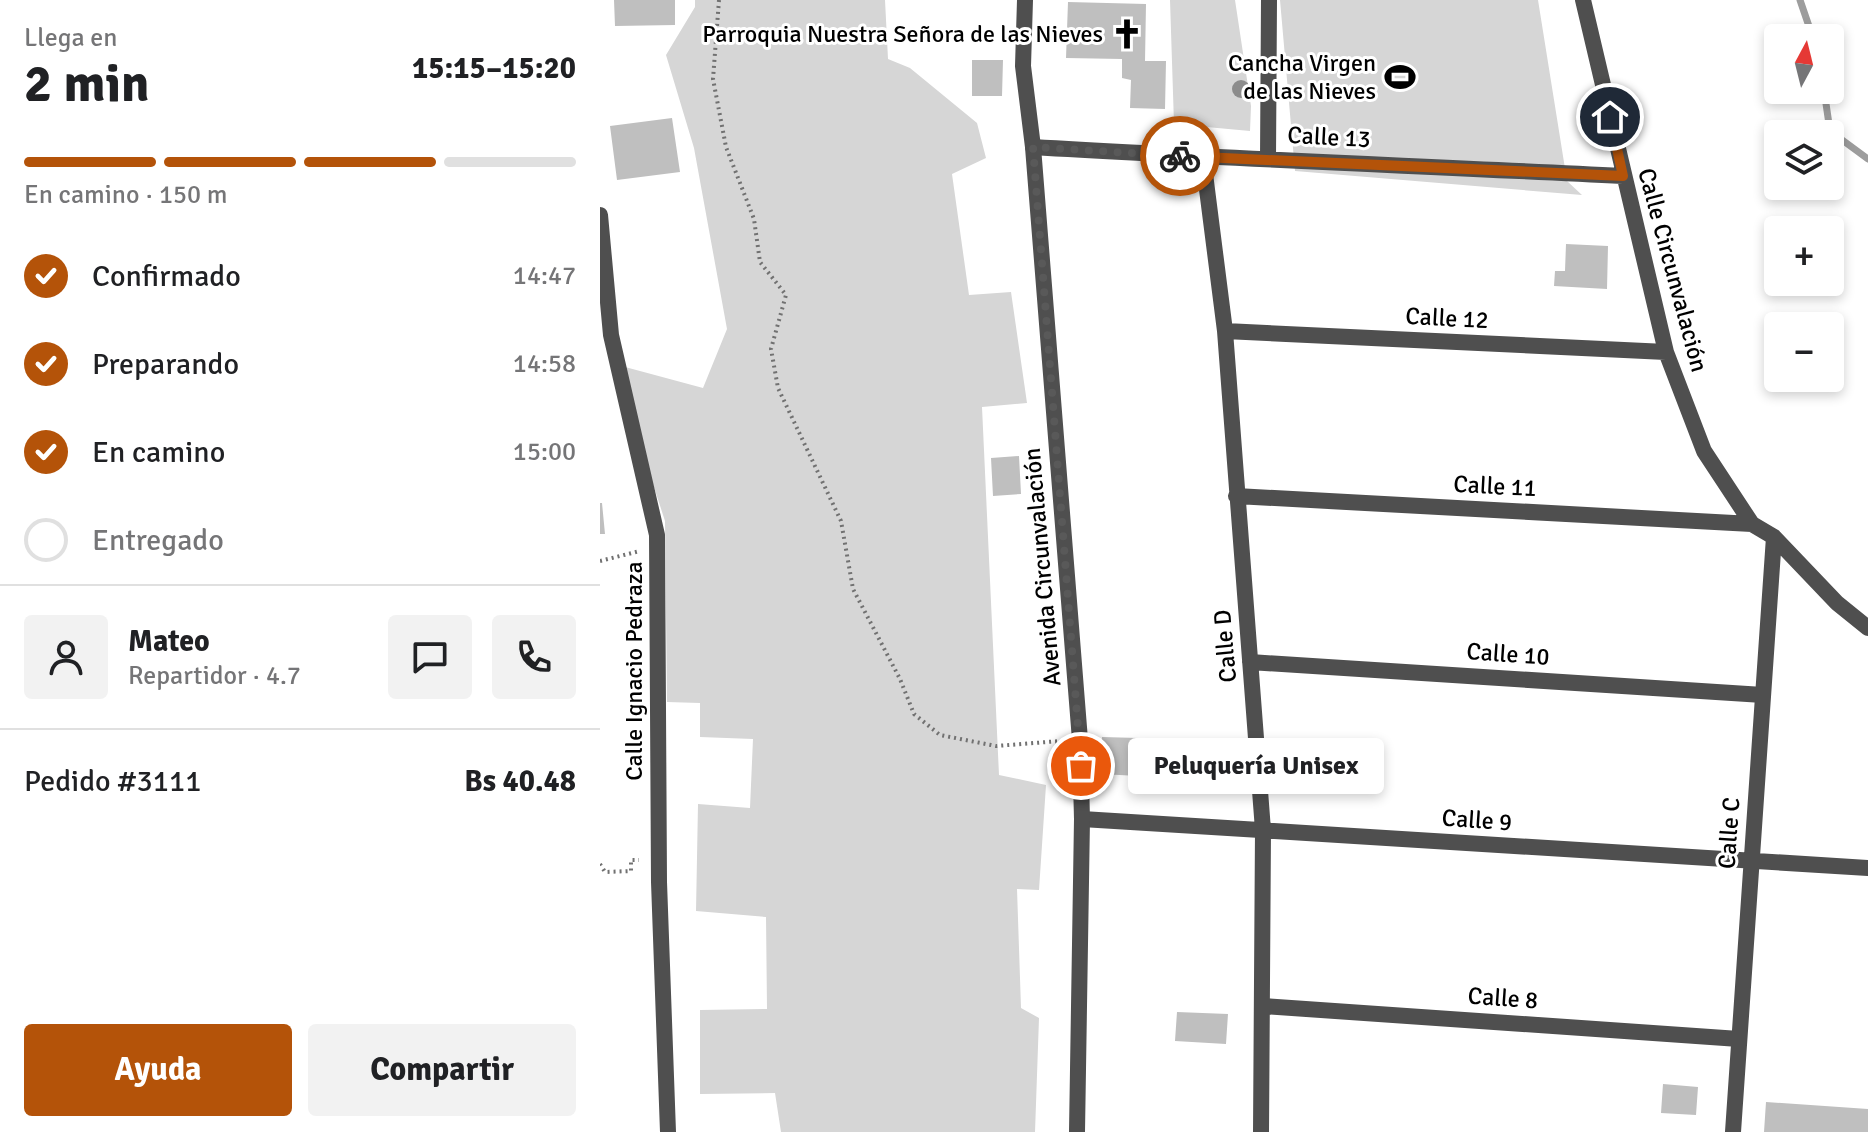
<!DOCTYPE html>
<html lang="es">
<head>
<meta charset="utf-8">
<style>
	body { margin:0; font-family:Signika,sans-serif; background:#f2f2f2; color:#202124; height:100vh; display:flex; flex-direction:column; font-size:30px; white-space:nowrap }
	* { box-sizing:border-box; margin:0 }
	p { font-size:26px; color:#757577 }
	.icon { flex:none; width:44px; height:44px; fill:none; stroke:currentColor; stroke-width:2; stroke-linecap:round; stroke-linejoin:round }
	.map { position:relative; flex:1; overflow:hidden }
	.panel { display:flex; flex-direction:column; background:#fff; width:600px }
	.panel>* { flex:none }
	.needle { width:52px; rotate:7deg }
	.buttons { position:absolute; left:1164px; top:24px; display:grid; gap:16px }
	.buttons a { display:grid; place-items:center; width:80px; height:80px; border-radius:8px; background:#fff; box-shadow:0 4px 12px #0003; font-size:40px }
	.pin { position:absolute; display:grid; place-items:center; width:68px; height:68px; color:#fff; margin:-34px; border:4px solid #fff; border-radius:50%; box-shadow:0 2px 8px #0007 }
	.courier { position:absolute; display:grid; place-items:center; width:80px; height:80px; margin:-40px; border:6px solid #b45309; border-radius:50%; background:#fff; color:#222; box-shadow:0 2px 10px #0007 }
	.bubble { position:absolute; height:56px; border-radius:8px; background:#fff; box-shadow:0 4px 12px #0003; font-size:26px; font-weight:800; line-height:56px; text-align:center }
	.summary em { font-style:normal; font-weight:800 }
	.summary div { display:flex; flex-direction:column-reverse }
	.summary { display:flex; align-items:center; justify-content:space-between; height:136px; padding:0 24px }
	h1 { font-size:52px; font-weight:800; line-height:60px }
	.bar { display:grid; grid-template-columns:repeat(4,1fr); gap:12px 8px; align-content:center; height:96px; padding:0 24px }
	.bar i { height:10px; border-radius:6px; background:#e0e0e0 }
	.bar .current { background:#b45309 }
	.bar p { grid-column:span 4 }
	.line { display:flex; align-items:center; gap:20px; padding:0 24px; border-top:2px solid #e0e0e0 }
	.line div { flex:1 }
	.round { display:grid; place-items:center; flex:none; width:84px; height:84px; border-radius:8px; background:#f2f2f2 }
	ol { padding:0 24px; list-style:none }
	li { display:flex; align-items:center; gap:24px; height:88px }
	li p { margin-inline-start:auto }
	li .icon { padding:8px; border-radius:50%; background:#b45309; color:#fff; stroke-width:4 }
	li:last-child { color:#757577 }
	li i { width:44px; height:44px; border:4px solid #e0e0e0; border-radius:50% }
	.cta { display:flex; gap:16px; margin-top:auto; padding:16px 24px }
	.cta a { flex:1; height:92px; border-radius:8px; background:#b45309; color:#fff; font-size:32px; font-weight:800; line-height:92px; text-align:center }
	.cta a+a { background:#f2f2f2; color:#202124 }
	main { display:flex; flex:1; min-height:0 }
	.map>svg:first-child { display:block }
</style>
</head>
<body>
<main>
<section class="panel">
<div class="summary"><div><h1>2 min</h1><p>Llega en</p></div><em>15:15–15:20</em></div>
<div class="bar"><i class="current"></i><i class="current"></i><i class="current"></i><i></i><p>En camino · 150 m</p></div>
<ol>
<li><svg class="icon" aria-label="check" viewBox="0 0 24 24"><path d="M5 12l5 5 9-10"/></svg>Confirmado<p>14:47</p></li>
<li><svg class="icon" aria-label="check" viewBox="0 0 24 24"><path d="M5 12l5 5 9-10"/></svg>Preparando<p>14:58</p></li>
<li><svg class="icon" aria-label="check" viewBox="0 0 24 24"><path d="M5 12l5 5 9-10"/></svg>En camino<p>15:00</p></li>
<li><i></i>Entregado</li>
</ol>
<div class="line" style="height:144px"><a class="round"><svg class="icon" aria-label="person" viewBox="0 0 24 24"><circle cx="12" cy="8" r="4"/><path d="M4 21q1-7 8-7t8 7"/></svg></a><div><b>Mateo</b><p>Repartidor · 4.7</p></div><a class="round"><svg class="icon" aria-label="chat" viewBox="0 0 24 24"><path d="M4 5h16v11H9l-5 4z"/></svg></a><a class="round"><svg class="icon" aria-label="phone" viewBox="0 0 24 24"><path d="M5 4h4l2 5-3 2q2 4 5 5l2-3 5 2v4C11 20 4 13 5 4z"/></svg></a></div>
<div class="line" style="height:104px"><div>Pedido #3111</div><b>Bs 40.48</b></div>
<div class="cta"><a>Ayuda</a><a>Compartir</a></div>
</section>
<div class="map">
<svg width="1268" height="1132" viewBox="0 0 1268 1132">
	<rect width="100%" height="100%" fill="#fff"/>
	<!-- green -->
	<path fill="#d6d6d6" d="M95 0H285L288 59 310 68 377 123 386 158 352 174 369 295 411 292 427 403 382 407 399 775 446 785 439 890 417 889 421 1008 439 1018 435 1132H181L175 1093 100 1094V1010L167 1009 166 917 96 911 98 804 150 808 153 739 100 737V703L67 702 65 521 14 364 103 388 127 329 94 148 66 55 95 7Z
		M570 0H635L651 106 650 131 574 124Z
		M680 0H938L967 181 982 195 695 171Z"/>
	<g fill="none" stroke-linecap="round" stroke-linejoin="round">
		<!-- stream -->
		<path stroke="#9d9d9d" stroke-width="7" d="M1200 0 1213 38
			M1224 90 1230 131 1268 159"/>
	</g>
	<!-- building -->
	<path fill="#bfbfbf" d="M14 0H75V25L15 26Z
		M468 2 546 4 545 61H566L565 109 530 108 531 80 522 78V59L466 58Z
		M372 60H403L402 96H372Z
		M72 118 80 172 17 180 10 126Z
		M966 244 1008 246 1007 289 954 286 955 271H965Z
		M419 456 421 494 393 496 391 458Z
		M0 503H2L5 534H0Z
		M502 737 613 740 612 780 501 774Z
		M577 1012 628 1014 626 1044 575 1041Z
		M1063 1084 1098 1087 1096 1115 1061 1113Z
		M1166 1102 1268 1109V1132H1164Z"/>
	<g fill="none" stroke-linecap="round" stroke-linejoin="round">
		<!-- path -->
		<path stroke="#717171" stroke-width="4" stroke-dasharray="2 4" stroke-linecap="butt" d="M119 0 113 79 126 147 154 219 160 262 186 295 171 349 178 388 241 521 253 589 300 679 314 714 340 735 396 746 460 741
			M0 561 40 551
			M0 864 5 872 31 871V860H39"/>
		<!-- minor -->
		<path stroke="#4f4f4f" stroke-width="16" d="M983 0 1066 352 1104 451 1152 524 1174 537 1237 603 1268 628
			M433 147C629 159 826 166 1023 176
			M603 158 625 331 663 830 661 1132
			M668 158 669 0
			M0 215 11 335 57 535 59 882 68 1132
			M625 331 1066 352
			M636 496 1152 524
			M650 662 1163 695
			M482 819 1268 868
			M663 1006 1139 1039
			M1133 1132 1174 537"/>
		<!-- tertiary -->
		<path stroke="#4f4f4f" stroke-width="16" d="M425 0 423 66 433 147 480 740 482 819 477 1132"/>
	</g>
	<!-- trees -->
	<circle fill="#8c8c8c" cx="641" cy="89" r="9"/>
	<g fill="none" stroke-linecap="round" stroke-linejoin="round">
		<!-- done -->
		<path stroke="#595959" stroke-width="8" stroke-dasharray="0 14.4" d="M481 766 433 147 580 156"/>
		<!-- route -->
		<path stroke="#b45309" stroke-width="10" d="M580 156 1023 176 1010 117"/>
	</g>
	<!-- icons -->
	<defs>
		<g id="church-bare" transform="scale(2.4)"><path d="M-1.2-6h2.4v3.5h3.3v2.4h-3.3V6h-2.4V-.1h-3.3v-2.4h3.3Z" fill="#000" stroke="#fff" stroke-width="2.5" paint-order="stroke"/></g>
		<g id="stadium-bare" transform="scale(2.4)"><path d="M0-5a6.5 5 0 1 0 0 10a6.5 5 0 1 0 0-10ZM-3.5-1.8h7v3.6h-7Z" fill="#000" stroke="#fff" stroke-width="2.5" paint-order="stroke"/></g>
	</defs>
	<g fill-rule="evenodd">
		<use href="#church-bare" x="527" y="34"/>
		<use href="#stadium-bare" x="800" y="77"/>
	</g>
	<g text-anchor="middle" dominant-baseline="central" stroke-width="6" stroke-linejoin="round" paint-order="stroke">
		<!-- poi labels -->
		<g font-size="24" fill="#000" stroke="#fff" text-anchor="end">
			<text x="503" y="34">Parroquia Nuestra Señora de las Nieves</text>
			<text x="776" y="63">Cancha Virgen<tspan x="776" dy="28">de las Nieves</tspan></text>
		</g>
		<!-- street labels -->
		<g font-size="24" fill="#000" stroke="#fff">
			<text transform="translate(729 137) rotate(3)">Calle 13</text>
			<text transform="translate(1073 270) rotate(75)">Calle Circunvalación</text>
			<text transform="translate(847 318) rotate(3)">Calle 12</text>
			<text transform="translate(895 486) rotate(3)">Calle 11</text>
			<text transform="translate(442 567) rotate(-95)">Avenida Circunvalación</text>
			<text transform="translate(625 646) rotate(-95)">Calle D</text>
			<text transform="translate(908 654) rotate(4)">Calle 10</text>
			<text transform="translate(34 671) rotate(-90)">Calle Ignacio Pedraza</text>
			<text transform="translate(877 820) rotate(4)">Calle 9</text>
			<text transform="translate(1129 833) rotate(-86)">Calle C</text>
			<text transform="translate(903 998) rotate(4)">Calle 8</text>
		</g>
	</g>
</svg>
<div class="buttons">
<a><svg class="needle" viewBox="-14 -14 28 28"><path d="M0-13l5 13h-10z" fill="#e53935"/><path d="M0 13l5-13h-10z" fill="#757577"/></svg></a>
<a><svg class="icon" aria-label="layers" viewBox="0 0 24 24"><path d="M12 4l9 5-9 5-9-5zM3 14l9 5 9-5"/></svg></a>
<a>+</a>
<a>−</a>
</div>
<div class="pin" style="left:481px;top:766px;background:#ea580c"><svg class="icon" aria-label="bag" viewBox="0 0 24 24"><path d="M5 8h14l-1 12H6zM9 8a3 3 0 0 1 6 0"/></svg></div>
<div class="pin" style="left:1010px;top:117px;background:#1f2937"><svg class="icon" aria-label="home" viewBox="0 0 24 24"><path d="M3 11l9-7 9 7M6 9v11h12V9"/></svg></div>
<div class="courier" style="left:580px;top:156px"><svg class="icon" aria-label="bike" viewBox="0 0 24 24"><circle cx="6" cy="16" r="4"/><circle cx="18" cy="16" r="4"/><path d="M6 16l4-8h5l3 8M10 8l3 8H6M13 5h3"/></svg></div>
<div class="bubble" style="left:528px;top:738px;width:256px">Peluquería Unisex</div>
</div>
</main>
</body>
</html>
